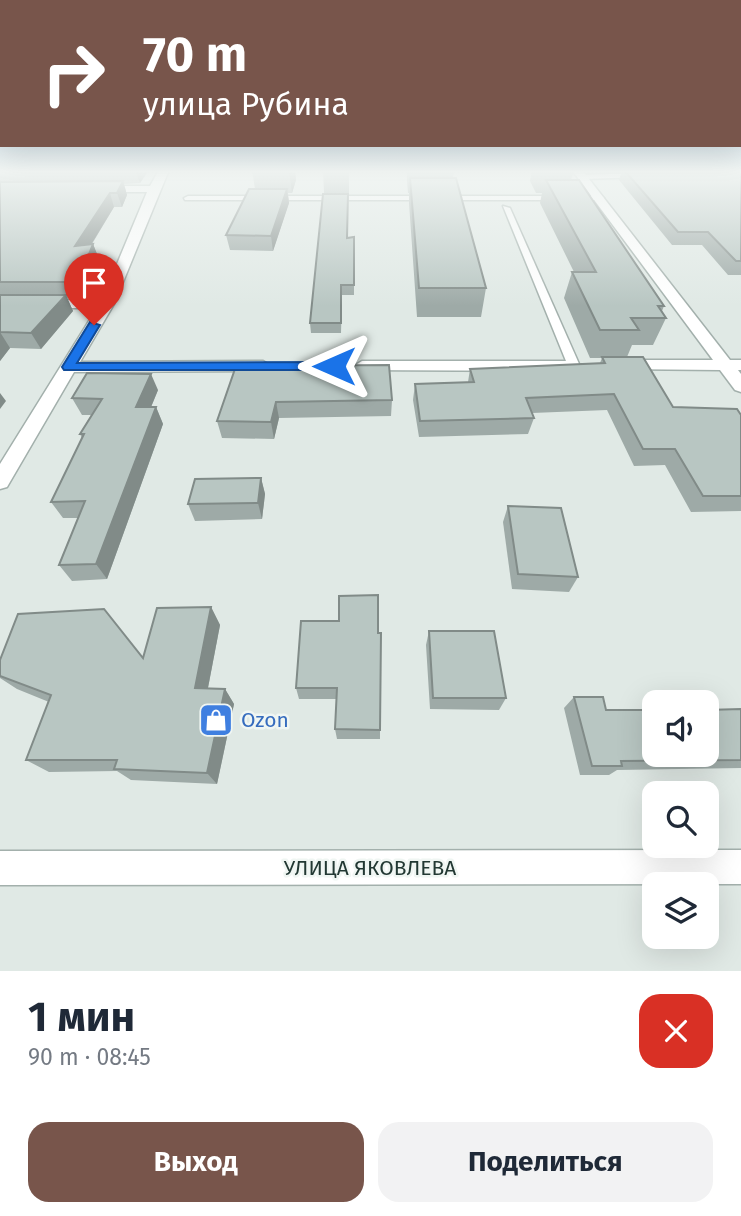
<!DOCTYPE html>
<html lang="ru">
<head>
<meta charset="utf-8">
<style>
	body { margin:0; font-family:"Fira Sans",sans-serif; background:#f2f2f3; color:#1f2937; height:100vh; display:flex; flex-direction:column; font-size:26px; white-space:nowrap }
	* { box-sizing:border-box; margin:0 }
	p { font-size:23px; color:#747a83 }
	.icon { flex:none; width:38px; height:38px; fill:none; stroke:currentColor; stroke-width:2; stroke-linecap:round; stroke-linejoin:round }
	.map { position:relative; height:971px; overflow:hidden }
	.details { display:flex; flex-direction:column; background:#fff; flex:1 }
	.details>* { flex:none }
	.top-card { position:absolute; left:0px; top:0px; width:742px; height:147px; box-shadow:0 7px 28px #0002; background:#78554b; color:#fff; overflow:hidden }
	.fabs { position:absolute; left:642px; top:690px; display:grid; gap:14px }
	.fabs a { display:grid; place-items:center; width:77px; height:77px; border-radius:14px; background:#fff; box-shadow:0 7px 28px #0002; font-size:35px }
	.pin { position:absolute; display:grid; place-items:center; width:60px; height:60px; color:#fff; margin:-72px -30px; border-radius:50% 50% 50% 0; rotate:-45deg; box-shadow:0 0 7px #0007 }
	.pin .icon { rotate:45deg }
	.me { position:absolute; width:77px; margin:-38px; rotate:270deg; stroke-linejoin:round; filter:drop-shadow(0 0 5px #0008) }
	.turn { display:flex; align-items:center; gap:24px; height:147px; padding:0 28px; font-size:32px }
	.turn .icon { width:91px; height:91px; stroke-width:2.5 }
	.turn b { display:block; font-size:49px; line-height:60px }
	.round { display:grid; place-items:center; flex:none; width:74px; height:74px; border-radius:21px; background:#f2f2f3 }
	.headline { display:flex; align-items:center; justify-content:space-between; height:119px; padding:0 28px }
	h1 { font-size:42px; font-weight:700; line-height:52px }
	.primary-button { display:flex; gap:14px; margin-top:auto; padding:14px 28px }
	.primary-button a { flex:1; height:80px; border-radius:21px; background:#78554b; color:#fff; font-size:28px; font-weight:700; line-height:80px; text-align:center }
	.primary-button a+a { background:#f2f2f3; color:#1f2937 }
	.map>svg:first-child { display:block }
</style>
</head>
<body>
<div class="map">
<svg width="741" height="971" viewBox="0 0 741 971">
	<rect width="100%" height="100%" fill="#e0e9e5"/>
	<g fill="none" stroke-linecap="round" stroke-linejoin="round">
		<g stroke="#a3b0ac" stroke-width="3">
			<g id="lane">
				<polygon points="641,173 644,177 582,179 578,177 582,175"/>
				<polygon points="188,196 600,196 604,198 600,200 185,200 184,198"/>
				<polygon points="503,206 510,208 580,366 578,369 570,369 568,366"/>
			</g>
		</g>
		<g stroke="#a3b0ac" stroke-width="3">
			<g id="street">
				<polygon points="159,170 169,170 114,304 80,362 263,361 271,366 263,371 74,372 7,487 0,489 0,464 97,308 0,308 0,300 102,300 147,192 96,192 91,189 96,186 150,186"/>
				<polygon points="572,170 582,170 730,360 741,360 741,370 738,370 741,374 741,392 735,390 720,370 615,369 613,365 615,361 621,360 713,360"/>
				<polygon points="362,361 574,361 582,366 574,371 356,370 354,366"/>
				<polygon points="741,850 741,884 0,885 0,851"/>
			</g>
		</g>
		<use href="#lane" fill="#fff" fill-rule="evenodd"/>
		<use href="#street" fill="#fff" fill-rule="evenodd"/>
	</g>
	<g fill="#9eaaa7">
		<polygon points="0,170 149,170 140,183 124,184 127,195 122,207 114,207 92,244 93,244 99,259 85,297 67,298 73,311 41,349 10,348 0,361"/>
		<polygon points="252,170 295,170 296,180 292,193 288,193 289,203 273,251 230,250 226,235 255,189"/>
		<polygon points="323,170 349,170 349,193 324,193"/>
		<polygon points="407,170 454,170 453,178 486,288 481,317 417,317 409,203 409,193 408,193 407,181"/>
		<polygon points="532,170 574,170 571,180 664,306 662,311 666,318 653,345 632,345 627,357 673,407 741,415 741,511 691,512 665,465 634,466 607,410 532,413 534,418 528,434 419,437 413,400 415,384 468,382 470,369 600,363 602,358 590,358 564,298 572,272 574,272 540,203 542,193 536,193 530,181"/>
		<polygon points="609,170 741,170 741,275 728,275 702,245 672,245 619,180 622,171 610,171"/>
		<polygon points="354,237 354,295 342,295 341,333 311,333 310,323 348,238"/>
		<polygon points="389,365 392,400 391,416 279,418 274,439 222,438 217,421"/>
		<polygon points="158,390 151,407 156,407 163,424 107,579 72,581 59,565 79,518 63,518 51,502 82,438 80,434 91,415 82,415 72,398"/>
		<polygon points="261,478 265,494 262,519 195,521 188,504"/>
		<polygon points="508,506 578,577 569,592 512,589 503,522"/>
		<polygon points="211,607 220,625 208,688 225,689 234,704 217,784 131,780 117,771 49,772 26,760 49,702 17,689 0,678 0,660 143,657"/>
		<polygon points="301,621 380,730 380,739 337,739 335,729 337,699 299,699 296,688"/>
		<polygon points="429,631 506,698 499,710 430,709 426,645"/>
		<polygon points="574,697 606,710 741,709 741,768 617,770 609,775 580,775 564,708"/>
	</g>
	<g fill="#818b88">
		<polygon points="135,170 149,170 140,183"/>
		<polygon points="289,170 295,170 296,180 292,193"/>
		<polygon points="123,181 127,195 122,207 117,193"/>
		<polygon points="287,189 289,203 273,251 271,236"/>
		<polygon points="110,193 114,207 81,261 75,246"/>
		<polygon points="93,244 99,259 85,297 78,282"/>
		<polygon points="66,295 73,311 41,349 31,333"/>
		<polygon points="0,332 10,348 0,361"/>
		<polygon points="151,374 158,390 144,424 136,407"/>
		<polygon points="0,393 6,401 0,409"/>
		<polygon points="276,402 279,418 274,439 271,422"/>
		<polygon points="156,407 163,424 107,579 96,564"/>
		<polygon points="261,478 265,494 262,519 258,503"/>
		<polygon points="211,607 220,625 205,703 195,688"/>
		<polygon points="225,689 234,704 217,784 207,773"/>
	</g>
	<g fill="#b8c6c2" stroke="#818b88" stroke-width="2">
		<polygon points="0,170 136,170 0,172"/>
		<polygon points="624,170 741,170 741,261 736,261 708,232 678,232"/>
		<polygon points="410,178 456,178 486,288 419,288"/>
		<polygon points="546,180 579,180 664,306 658,306 666,318 631,318 639,330 600,330 572,272 596,272"/>
		<polygon points="123,181 117,193 110,193 75,246 93,244 78,282 0,282 0,182"/>
		<polygon points="249,189 287,189 271,236 226,235"/>
		<polygon points="323,194 348,194 347,238 354,237 354,285 341,285 341,323 310,323"/>
		<polygon points="0,295 66,295 31,333 0,332"/>
		<polygon points="602,357 643,357 673,407 737,409 741,415 741,496 703,496 675,449 643,449 614,394 526,398 534,418 420,421 415,384 474,382 470,369 605,363"/>
		<polygon points="389,365 392,400 276,402 271,422 217,421 236,366"/>
		<polygon points="87,373 151,374 136,407 156,407 96,564 59,565 85,501 51,502 84,434 80,434 102,399 72,398"/>
		<polygon points="261,478 258,503 188,504 195,479"/>
		<polygon points="508,506 561,508 578,577 518,574"/>
		<polygon points="378,595 378,633 381,633 380,730 335,729 337,688 296,688 301,621 339,621 339,596"/>
		<polygon points="211,607 195,688 225,689 207,773 114,769 117,760 26,760 51,695 0,676 0,660 18,614 104,609 143,658 157,608"/>
		<polygon points="429,631 494,631 506,698 433,698"/>
		<polygon points="574,697 603,697 606,710 654,710 654,754 707,754 707,710 741,709 741,760 621,761 622,766 592,766"/>
	</g>
	<linearGradient id="sky" x2="0" y2="1"><stop stop-color="#83b8dc"/><stop offset="0.56" stop-color="#f1f5f3"/><stop offset="1" stop-color="#f1f5f3" stop-opacity="0"/></linearGradient>
	<rect width="741" height="306" fill="url(#sky)"/>
	<polygon fill="#1a73e8" stroke="#114b97" stroke-width="2" points="90,322 100,325 77,363 334,362 341,366 334,370 64,370 62,367"/>
	<defs>
		<g id="shop-square" transform="scale(1.75)"><rect x="-9" y="-9" width="18" height="18" rx="4" fill="#3f7fe0" stroke="#f0f6f3"/><path d="M-5-2.5h2.3a2.7 3.5 0 0 1 5.4 0H5L5.5 6h-11ZM-1.5-2.5h3a1.5 2.3 0 0 0-3 0Z" fill="#fff"/></g>
	</defs>
	<g fill-rule="evenodd">
		<use href="#shop-square" x="216" y="720"/>
	</g>
	<g text-anchor="middle" dominant-baseline="central" stroke-width="5" stroke-linejoin="round" paint-order="stroke">
		<g font-size="21" fill="#366cbe" stroke="#f0f6f3" text-anchor="start">
			<text x="241" y="720">Ozon</text>
		</g>
		<g font-size="21" fill="#223833" stroke="#f0f6f3">
			<text x="370" y="868">УЛИЦА ЯКОВЛЕВА</text>
		</g>
	</g>
</svg>
<div class="fabs">
<a><svg class="icon" aria-label="sound" viewBox="0 0 24 24"><path d="M4 9h4l5-4v14l-5-4H4zM17 9q2 3 0 6"/></svg></a>
<a><svg class="icon" aria-label="search" viewBox="0 0 24 24"><circle cx="10" cy="10" r="6"/><path d="M15 15l6 6"/></svg></a>
<a><svg class="icon" aria-label="layers" viewBox="0 0 24 24"><path d="M12 4l9 5-9 5-9-5zM3 14l9 5 9-5"/></svg></a>
</div>
<div class="pin" style="left:94px;top:325px;background:#d93025"><svg class="icon" aria-label="arrive" viewBox="0 0 24 24"><path d="M6 21V4h12l-3 4 3 4H6"/></svg></div>
<svg class="me" style="left:334px;top:366px" viewBox="-20 -20 40 40"><path d="M0-17L14 15 0 8-14 15z" fill="#1a73e8" stroke="#fff" stroke-width="4"/></svg>
<div class="top-card">
<div class="turn"><svg class="icon" aria-label="right" viewBox="0 0 24 24"><path d="M7 20v-9h11M14 6l5 5-5 5"/></svg><div><b>70 m</b>улица Рубина</div></div>
</div>
</div>
<section class="details">
<div class="headline"><div><h1>1 мин</h1><p>90 m · 08:45</p></div><a class="round" style="background:#d93025;color:#fff"><svg class="icon" aria-label="close" viewBox="0 0 24 24"><path d="M6 6l12 12M18 6L6 18"/></svg></a></div>
<div class="primary-button"><a>Выход</a><a>Поделиться</a></div>
</section>
</body>
</html>
